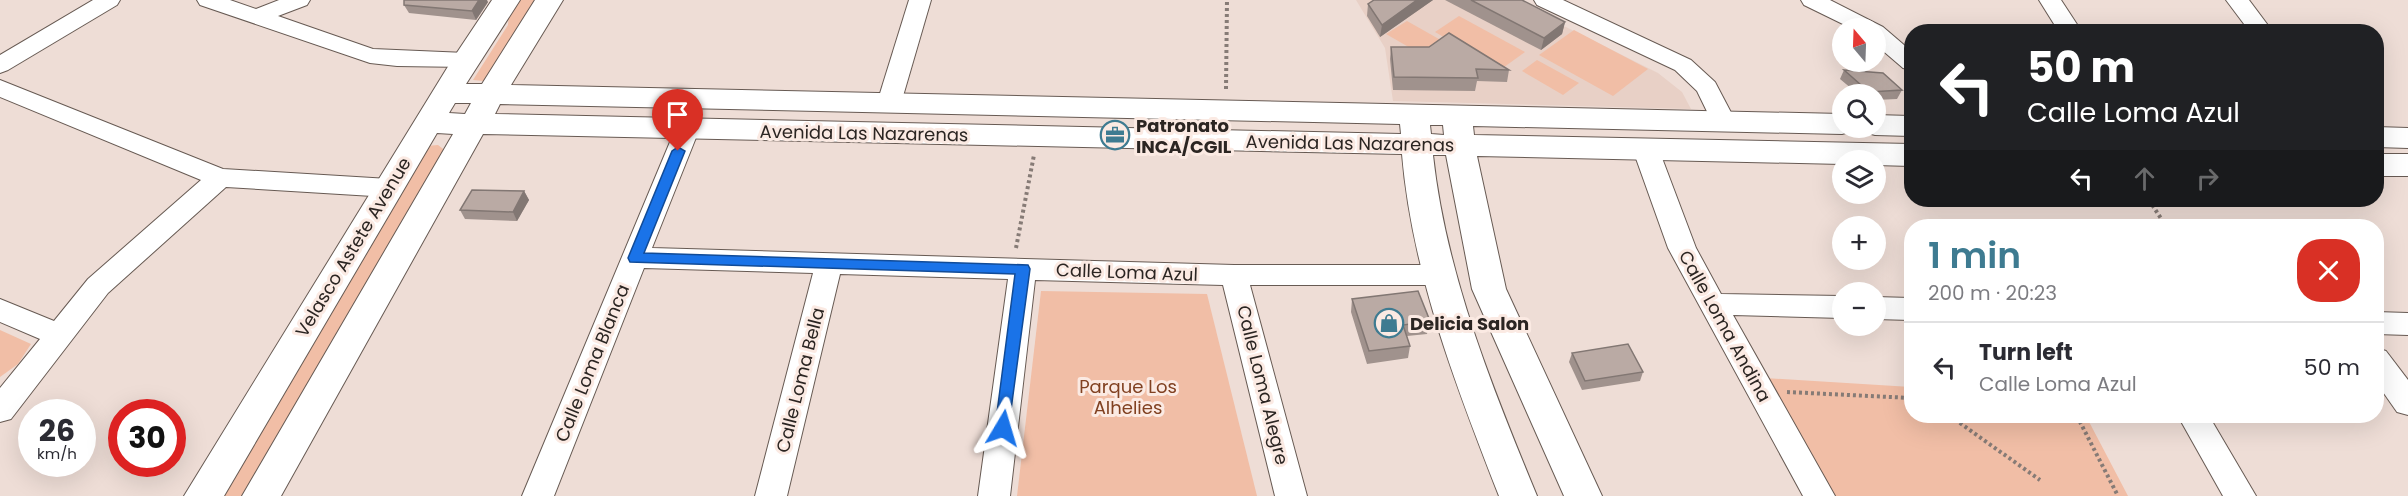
<!DOCTYPE html>
<html lang="en">
<head>
<meta charset="utf-8">
<style>
	body { margin:0; font-family:Poppins,sans-serif; background:#f7f7f7; color:#2b2b33; height:100vh; display:flex; flex-direction:column; font-size:22px; white-space:nowrap }
	* { box-sizing:border-box; margin:0 }
	p { font-size:20px; color:#7c7c81 }
	.icon { flex:none; width:33px; height:33px; fill:none; stroke:currentColor; stroke-width:2; stroke-linecap:round; stroke-linejoin:round }
	.map { position:relative; flex:1; overflow:hidden }
	.side { position:absolute; left:1904px; top:219px; width:480px; height:204px; display:flex; flex-direction:column; background:#fff; border-radius:24px; box-shadow:0 6px 24px #0002 }
	.side>* { flex:none }
	.hud { position:absolute; left:1904px; top:24px; width:480px; height:183px; border-radius:24px; box-shadow:0 6px 24px #0002; background:#202124; color:#fff; overflow:hidden }
	.needle { width:39px; rotate:341deg }
	.controls { position:absolute; left:1832px; top:18px; display:grid; gap:12px }
	.controls a { display:grid; place-items:center; width:54px; height:54px; border-radius:50%; background:#fff; box-shadow:0 6px 24px #0002; font-size:30px }
	.speed { position:absolute; left:18px; top:399px; display:flex; gap:12px; font-size:30px; font-weight:700; text-align:center }
	.speed>* { display:grid; place-content:center; width:78px; height:78px; border-radius:50%; background:#fff; box-shadow:0 6px 24px #0002; line-height:1 }
	.speed small { font-size:15px; font-weight:400 }
	.speed .limit { border:9px solid #d22; background:#fff; color:#111 }
	.pin { position:absolute; display:grid; place-items:center; width:51px; height:51px; color:#fff; margin:-62px -26px; border-radius:50% 50% 50% 0; rotate:-45deg; box-shadow:0 0 6px #0007 }
	.pin .icon { rotate:45deg }
	.me { position:absolute; width:66px; margin:-33px; rotate:7deg; stroke-linejoin:round; filter:drop-shadow(0 0 4px #0008) }
	.turn { display:flex; align-items:center; gap:21px; height:126px; padding:0 24px; font-size:27px }
	.turn .icon { width:78px; height:78px; stroke-width:2.5 }
	.turn b { display:block; font-size:42px; line-height:51px }
	.lanes { display:flex; align-items:center; height:57px; padding:0 24px; background:#0003; justify-content:center; gap:30px; direction:ltr }
	.lanes .off { opacity:.35 }
	.round { display:grid; place-items:center; flex:none; width:63px; height:63px; border-radius:24px; background:#f7f7f7 }
	.head { display:flex; align-items:center; justify-content:space-between; height:102px; padding:0 24px }
	h1 { font-size:36px; font-weight:600; line-height:45px; color:#3e7b91 }
	ul { padding:0; list-style:none }
	li { display:flex; align-items:center; gap:18px; height:90px; padding:0 24px; border-top:2px solid #e1e1e2 }
	li div { flex:1 }
	li b { display:block; font-size:22px }
	li em { font-style:normal }
	.map>svg:first-child { display:block }
</style>
</head>
<body>
<div class="map">
<svg width="2408" height="496" viewBox="0 0 2408 496">
	<rect width="100%" height="100%" fill="#eeddd6"/>
	<polygon fill="#e8d0c6" points="1356,0 1512,0 1658,73 1682,92 1691,109 1393,101 1385,48"/>
	<g fill="#f1bea6">
		<polygon points="517,0 539,0 484,81 473,80 508,25 509,12"/>
		<polygon points="1459,16 1525,52 1500,70 1435,32"/>
		<polygon points="1407,21 1446,43 1426,57 1386,34"/>
		<polygon points="1574,30 1648,69 1613,96 1539,55"/>
		<polygon points="1537,60 1579,83 1563,95 1522,71"/>
		<polygon points="438,145 447,152 245,496 219,496 426,146"/>
		<polygon points="1041,291 1207,294 1257,496 1017,496"/>
		<polygon points="0,330 31,344 18,364 0,377"/>
		<polygon points="1765,378 1911,387 1911,416 2086,416 2128,496 1830,496"/>
	</g>
	<g fill="none" stroke-linecap="round" stroke-linejoin="round">
		<g stroke="#675a53" stroke-width="2">
			<g id="street">
				<polygon points="93,0 120,0 117,5 8,70 0,73 0,55"/>
				<polygon points="197,0 230,0 256,9 279,0 310,0 307,5 278,16 373,49 466,53 474,55 478,60 474,65 466,67 397,66 370,63 200,5"/>
				<polygon points="909,0 931,0 901,103 898,109 889,111 880,109 877,103"/>
				<polygon points="1534,0 1563,0 1691,60 1715,82 1736,122 1733,128 1724,130 1715,128 1697,91 1675,70 1537,5"/>
				<polygon points="1801,0 1830,0 1883,27 1911,51 1911,70 1903,68 1875,44 1875,28 1851,28 1804,5"/>
				<polygon points="2039,0 2061,0 2082,32 2059,32"/>
				<polygon points="2226,0 2249,0 2273,32 2250,32"/>
				<polygon points="0,80 223,169 389,179 398,182 402,188 398,194 389,197 226,187 108,293 11,419 0,422 0,388 40,339 0,322 0,299 54,321 88,279 201,180 0,97"/>
				<polygon points="687,122 696,124 699,130 652,248 1234,265 1440,265 1450,268 1454,275 1450,282 1440,285 1250,285 1307,496 1275,496 1223,285 1035,280 1010,496 978,496 1008,279 840,274 787,496 755,496 813,273 644,268 554,496 522,496 675,130 678,124"/>
				<polygon points="1646,141 1655,144 1659,150 1696,248 1721,294 1842,296 1842,318 1733,315 1835,496 1803,496 1668,248 1633,150 1637,144"/>
				<polygon points="1875,297 1911,298 1911,320 1875,319"/>
				<polygon points="2376,312 2408,313 2408,335 2376,334"/>
				<polygon points="2376,348 2386,351 2408,380 2408,415 2397,412 2376,382"/>
				<polygon points="2178,416 2209,416 2256,496 2223,496"/>
			</g>
		</g>
		<g stroke="#675a53" stroke-width="2">
			<g id="secondary">
				<path d="M 492,0 L 520,0 L 466,84 L 482,84 L 535,0 L 563,0 L 511,85 L 1842,114 L 1842,128 L 1855,128 L 1853,131 L 1842,134 L 1473,126 L 1474,135 L 1911,144 L 1911,166 L 1875,165 L 1875,160 L 1842,160 L 1842,164 L 1477,156 L 1506,289 L 1602,496 L 1564,496 L 1472,289 L 1446,155 L 1433,155 C 1446,274 1492,387 1537,496 L 1499,496 C 1456,386 1412,273 1402,154 L 483,134 L 281,496 L 242,496 L 453,134 L 437,133 L 224,496 L 184,496 L 452,60 ZM 455,103 L 471,103 L 465,114 L 449,113 ZM 500,104 L 1400,124 L 1401,134 L 495,114 ZM 1430,125 L 1443,125 L 1444,135 L 1431,134 Z"/>
				<polygon points="1875,115 1911,116 1911,136 1875,135 1864,132 1861,128 1875,128"/>
				<polygon points="2376,127 2408,128 2408,148 2376,147"/>
				<rect x="2376" y="154" width="32" height="22"/>
			</g>
		</g>
		<g stroke="#867b76" stroke-width="4" stroke-dasharray="3 3" stroke-linecap="butt">
			<polyline points="1226,89 1227,0"/>
			<polyline points="2149,200 2166,226"/>
			<polyline points="1016,248 1034,155"/>
			<polyline points="1787,392 1911,398"/>
			<polyline points="1950,416 2040,480"/>
			<polyline points="2077,416 2118,496"/>
		</g>
		<use href="#street" fill="#fff" fill-rule="evenodd"/>
		<use href="#secondary" fill="#fff" fill-rule="evenodd"/>
	</g>
	<g fill="#a0928d">
		<polygon points="1433,0 1380,37 1367,16 1368,4"/>
		<polygon points="1445,0 1522,0 1565,22 1562,34 1541,50"/>
		<polygon points="488,2 476,20 409,13 404,5"/>
		<polygon points="1391,47 1509,70 1507,82 1477,81 1475,91 1393,90 1390,59"/>
		<polygon points="1844,70 1902,90 1897,99 1875,100 1875,94 1858,94 1840,79"/>
		<polygon points="524,191 529,200 517,221 465,219 460,210"/>
		<polygon points="1352,299 1430,321 1427,334 1407,336 1410,346 1408,358 1367,364 1351,312"/>
		<polygon points="1572,353 1643,372 1640,381 1582,390 1569,362"/>
	</g>
	<g fill="#827773">
		<polygon points="479,0 487,0 488,2 476,20 472,11"/>
		<polygon points="1417,0 1433,0 1380,37 1382,25"/>
		<polygon points="1565,22 1562,34 1541,50 1544,38"/>
		<polygon points="524,191 529,200 517,221 513,212"/>
	</g>
	<g fill="#baaaa4" stroke="#827773" stroke-width="1.5">
		<polygon points="404,0 479,0 472,11 404,5"/>
		<polygon points="1374,0 1417,0 1382,25 1368,4"/>
		<polygon points="1471,0 1522,0 1565,22 1544,38"/>
		<polygon points="1449,33 1509,70 1476,69 1478,78 1394,77 1391,47 1429,47"/>
		<polygon points="1844,70 1883,73 1902,90 1869,92"/>
		<polygon points="472,190 524,191 513,212 460,210"/>
		<polygon points="1418,291 1430,321 1403,325 1410,346 1369,351 1352,299"/>
		<polygon points="1628,344 1643,372 1585,381 1572,353"/>
	</g>
	<polygon fill="#1a73e8" stroke="#114b97" stroke-width="1.5" points="678,147 685,151 644,253 1028,265 1030,269 1008,432 1003,434 997,432 995,428 1015,274 630,262 628,258 672,151"/>
	<defs>
		<g id="office-ring" transform="scale(1.5)"><circle r="9.5" fill="#fbeae3" stroke="#3e7b91" stroke-width="1.5"/><path d="M-6-3h4V-5.5h4V-3h4V5H-6ZM-1-4.5V-3h2v-1.5ZM-6 0V1H6V0Z" fill="#3e7b91"/></g>
		<g id="shop-ring" transform="scale(1.5)"><circle r="9.5" fill="#fbeae3" stroke="#3e7b91" stroke-width="1.5"/><path d="M-5-2.5h2.3a2.7 3.5 0 0 1 5.4 0H5L5.5 6h-11ZM-1.5-2.5h3a1.5 2.3 0 0 0-3 0Z" fill="#3e7b91"/></g>
	</defs>
	<g fill-rule="evenodd">
		<use href="#office-ring" x="1115" y="135"/>
		<use href="#shop-ring" x="1389" y="323"/>
	</g>
	<g text-anchor="middle" dominant-baseline="central" stroke-width="6" stroke-linejoin="round" paint-order="stroke">
		<g font-size="18" font-weight="bold" fill="#2b2522" stroke="#fbeae3" text-anchor="start">
			<text x="1136" y="125">Patronato<tspan x="1136" dy="21">INCA/CGIL</tspan></text>
			<text x="1410" y="323">Delicia Salon</text>
		</g>
		<g font-size="18" fill="#2b2522" stroke="#fbeae3">
			<text transform="translate(864 133) rotate(1)">Avenida Las Nazarenas</text>
			<text transform="translate(1350 143) rotate(1)">Avenida Las Nazarenas</text>
			<text transform="translate(353 247) rotate(-59)">Velasco Astete Avenue</text>
			<text transform="translate(1127 272) rotate(2)">Calle Loma Azul</text>
			<text transform="translate(1725 326) rotate(61)">Calle Loma Andina</text>
			<text transform="translate(592 363) rotate(-68)">Calle Loma Blanca</text>
			<text transform="translate(800 380) rotate(-76)">Calle Loma Bella</text>
			<text transform="translate(1263 385) rotate(76)">Calle Loma Alegre</text>
		</g>
		<g font-size="18" fill="#814121" stroke="#fbeae3">
			<text x="1128" y="386">Parque Los<tspan x="1128" dy="21">Alhelies</tspan></text>
		</g>
	</g>
</svg>
<div class="controls">
<a><svg class="needle" viewBox="-14 -14 28 28"><path d="M0-13l5 13h-10z" fill="#e53935"/><path d="M0 13l5-13h-10z" fill="#7c7c81"/></svg></a>
<a><svg class="icon" aria-label="search" viewBox="0 0 24 24"><circle cx="10" cy="10" r="6"/><path d="M15 15l6 6"/></svg></a>
<a><svg class="icon" aria-label="layers" viewBox="0 0 24 24"><path d="M12 4l9 5-9 5-9-5zM3 14l9 5 9-5"/></svg></a>
<a>+</a>
<a>−</a>
</div>
<div class="speed"><div>26<small>km/h</small></div><div class="limit">30</div></div>
<div class="pin" style="left:678px;top:151px;background:#d93025"><svg class="icon" aria-label="arrive" viewBox="0 0 24 24"><path d="M6 21V4h12l-3 4 3 4H6"/></svg></div>
<svg class="me" style="left:1003px;top:428px" viewBox="-20 -20 40 40"><path d="M0-17L14 15 0 8-14 15z" fill="#1a73e8" stroke="#fff" stroke-width="4"/></svg>
<div class="hud">
<div class="turn"><svg class="icon" aria-label="left" viewBox="0 0 24 24"><path d="M17 20v-9H6M10 6l-5 5 5 5"/></svg><div><b>50 m</b>Calle Loma Azul</div></div>
<div class="lanes"><svg class="icon" aria-label="left" viewBox="0 0 24 24"><path d="M17 20v-9H6M10 6l-5 5 5 5"/></svg><svg class="icon off" aria-label="ahead" viewBox="0 0 24 24"><path d="M12 20V5M6 11l6-6 6 6"/></svg><svg class="icon off" aria-label="right" viewBox="0 0 24 24"><path d="M7 20v-9h11M14 6l5 5-5 5"/></svg></div>
</div>
<section class="side">
<div class="head"><div><h1>1 min</h1><p>200 m · 20:23</p></div><a class="round" style="background:#d93025;color:#fff"><svg class="icon" aria-label="close" viewBox="0 0 24 24"><path d="M6 6l12 12M18 6L6 18"/></svg></a></div>
<ul>
<li><svg class="icon" aria-label="left" viewBox="0 0 24 24"><path d="M17 20v-9H6M10 6l-5 5 5 5"/></svg><div><b>Turn left</b><p>Calle Loma Azul</p></div><em>50 m</em></li>
</ul>
</section>
</div>
</body>
</html>
